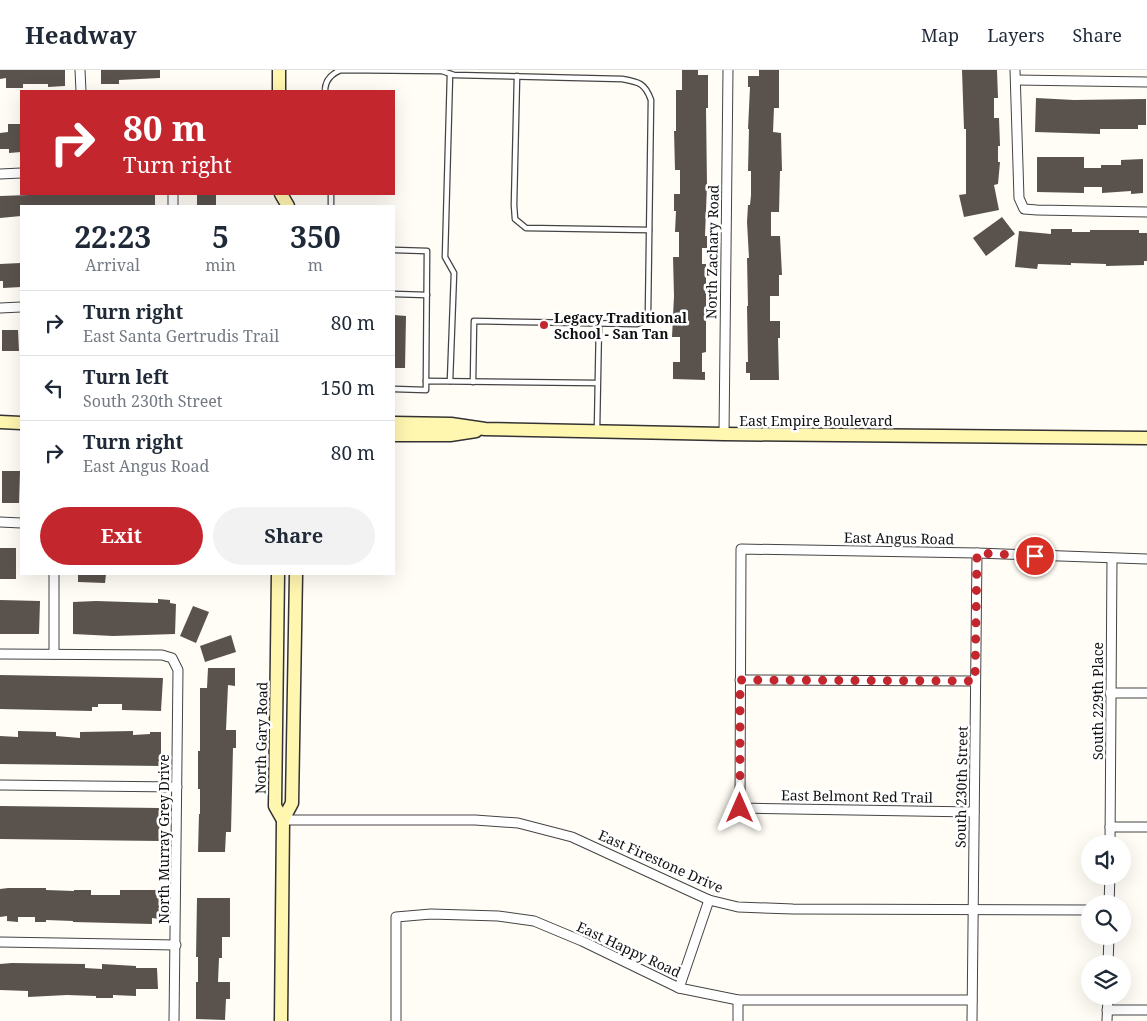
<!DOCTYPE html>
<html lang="en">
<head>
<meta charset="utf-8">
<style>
	body { margin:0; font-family:"Noto Serif",serif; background:#f2f2f3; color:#1f2937; height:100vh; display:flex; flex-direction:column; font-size:19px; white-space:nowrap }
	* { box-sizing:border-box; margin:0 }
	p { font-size:16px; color:#747a83 }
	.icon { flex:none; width:28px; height:28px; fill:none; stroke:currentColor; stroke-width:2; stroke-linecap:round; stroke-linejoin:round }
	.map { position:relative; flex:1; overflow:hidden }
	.panel { position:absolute; left:20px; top:135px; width:375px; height:370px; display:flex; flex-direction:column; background:#fff; border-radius:0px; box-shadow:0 5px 20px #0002 }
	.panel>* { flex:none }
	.banner { position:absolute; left:20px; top:20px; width:375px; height:105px; border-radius:0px; box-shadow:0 5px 20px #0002; background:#c4262e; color:#fff; overflow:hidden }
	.fabs { position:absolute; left:1081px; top:765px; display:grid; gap:10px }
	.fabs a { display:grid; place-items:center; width:50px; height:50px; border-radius:50%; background:#fff; box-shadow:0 5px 20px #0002; font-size:25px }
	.pin { position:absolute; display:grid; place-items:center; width:42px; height:42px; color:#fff; margin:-21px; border:2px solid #fff; border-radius:50%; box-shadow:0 1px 5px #0007 }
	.me { position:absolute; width:55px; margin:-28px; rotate:0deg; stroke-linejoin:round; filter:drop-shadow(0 0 4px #0008) }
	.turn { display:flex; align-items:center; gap:18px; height:105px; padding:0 20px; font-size:22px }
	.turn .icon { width:65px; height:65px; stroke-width:2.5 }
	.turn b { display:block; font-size:35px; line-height:42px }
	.eta { display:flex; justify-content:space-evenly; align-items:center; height:85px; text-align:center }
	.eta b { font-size:30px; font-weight:700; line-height:35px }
	.action { display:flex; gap:10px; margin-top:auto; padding:10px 20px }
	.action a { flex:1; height:58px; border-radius:30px; background:#c4262e; color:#fff; font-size:20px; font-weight:700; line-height:58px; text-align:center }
	.action a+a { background:#f2f2f3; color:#1f2937 }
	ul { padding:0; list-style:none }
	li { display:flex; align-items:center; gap:15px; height:65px; padding:0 20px; border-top:1px solid #e0e1e3 }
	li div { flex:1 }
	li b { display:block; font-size:19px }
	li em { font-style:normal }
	header { display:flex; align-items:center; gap:30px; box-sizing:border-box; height:70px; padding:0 25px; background:#fff; border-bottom:1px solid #e0e1e3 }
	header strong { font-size:24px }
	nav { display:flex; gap:28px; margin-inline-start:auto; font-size:18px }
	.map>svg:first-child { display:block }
</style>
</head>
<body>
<header>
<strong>Headway</strong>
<nav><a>Map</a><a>Layers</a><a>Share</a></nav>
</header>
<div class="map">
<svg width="1147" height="951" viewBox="0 0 1147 951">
	<rect width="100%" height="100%" fill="#fffdf5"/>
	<g fill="#5a524d">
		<polygon points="0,0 65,0 65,16 48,17 48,14 23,14 23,18 6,18 6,8 0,9"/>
		<polygon points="101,0 160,0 160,8 119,10 119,14 101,14"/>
		<polygon points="682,0 698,0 698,5 708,5 708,38 706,38 707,115 705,166 707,166 707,178 702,178 702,194 706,194 706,282 702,283 702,302 705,302 705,310 673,309 673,292 680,292 680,267 672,267 674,226 673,187 679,187 679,162 675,162 676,141 674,141 674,124 680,124 680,100 675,100 674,61 676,61 676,20 682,20"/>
		<polygon points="759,0 779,0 779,38 774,38 773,62 781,63 782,101 780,101 779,142 771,142 771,166 780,166 782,205 779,205 779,226 770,226 770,251 780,251 780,268 778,268 779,310 750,310 750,303 746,303 746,292 748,292 747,236 748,236 747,188 749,188 747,152 748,135 750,135 751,125 751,101 748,101 749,59 748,59 750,17 748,17 748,6 759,6"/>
		<polygon points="962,0 997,0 998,28 994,28 994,48 999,48 1000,76 998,76 998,92 1000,92 998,114 994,115 999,140 964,147 959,125 966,124 966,59 964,59"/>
		<polygon points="1036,28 1074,30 1146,29 1146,55 1138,55 1138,59 1100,59 1100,64 1035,62"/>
		<polygon points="8,54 21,54 21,82 9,83 9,79 0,79 0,63 8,62"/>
		<polygon points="1037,87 1084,87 1084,98 1101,98 1101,95 1121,95 1121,90 1143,89 1143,123 1131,124 1131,121 1102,123 1102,117 1084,117 1084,123 1037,122"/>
		<polygon points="57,124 155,124 155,136 21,136 21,146 0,148 0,126"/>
		<rect x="197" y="124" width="19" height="12"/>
		<polygon points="1002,147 1015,164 986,186 973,168"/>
		<polygon points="1051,159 1072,159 1072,162 1090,162 1090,160 1139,160 1139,163 1147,163 1147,191 1144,191 1144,195 1106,196 1106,194 1071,193 1071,195 1038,194 1037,199 1015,197 1019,161 1051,164"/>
		<polygon points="21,193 21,217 3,218 3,211 0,211 0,194"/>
		<polygon points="394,245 406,246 405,298 394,298"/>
		<polygon points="2,260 18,260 19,281 2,281"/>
		<polygon points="2,401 20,401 19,433 2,433"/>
		<rect x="0" y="478" width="16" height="31"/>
		<polygon points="78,504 106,504 105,513 78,512"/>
		<polygon points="158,529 170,530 170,533 176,534 175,564 113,566 73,564 73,532 96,531 158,533"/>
		<polygon points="0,530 40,531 39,564 0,564"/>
		<polygon points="193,536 209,542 196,573 180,566"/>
		<polygon points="231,565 236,582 205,592 200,576"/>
		<polygon points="208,598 235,598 235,616 228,615 226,660 236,660 236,678 233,678 231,762 226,762 225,782 198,782 199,744 200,744 200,719 198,719 198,681 200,681 200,618 207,618"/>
		<polygon points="0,605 163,608 161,641 122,640 122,634 98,634 98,637 92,637 92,641 0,639"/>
		<polygon points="18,661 56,662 56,666 80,668 80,662 133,661 133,665 150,664 150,662 161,662 161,696 0,694 0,666 18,667"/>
		<polygon points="0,736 159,738 160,771 0,769"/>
		<polygon points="8,818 46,818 46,820 74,821 74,820 91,820 91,825 120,825 120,820 159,820 159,849 152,848 152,854 73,852 73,851 46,850 46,852 35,852 35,847 18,847 18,852 7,851 7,846 0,847 0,819"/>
		<polygon points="197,828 230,828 230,867 222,867 222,888 219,888 218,912 230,912 230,929 226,929 225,950 196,949 196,912 198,912 198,887 196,887"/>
		<polygon points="12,893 85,894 85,898 102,899 102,894 136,896 136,898 157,898 158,919 136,919 136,926 113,925 113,928 96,928 96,926 67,925 28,927 28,921 0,920 0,894"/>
	</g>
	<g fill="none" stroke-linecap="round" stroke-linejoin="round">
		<g stroke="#444" stroke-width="7">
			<g id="lane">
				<polyline points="450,4 445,187 454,203 450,311"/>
				<polyline points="517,6 514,135 515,149 526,158 649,160"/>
				<path d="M 325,21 C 325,10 331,4 341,0 L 442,1 L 454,5 L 622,9 C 639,12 645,13 651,30 L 648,245 L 645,251 L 637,254 L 474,251 L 473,312"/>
				<polyline points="331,124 331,136"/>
				<polyline points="394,180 427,181 426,311"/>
				<polyline points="394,224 427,225"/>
				<polyline points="394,319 426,320 426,311 597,313"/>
				<polyline points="597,359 599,253"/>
			</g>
		</g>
		<g stroke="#444" stroke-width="11">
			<g id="street">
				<polyline points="80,0 81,21"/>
				<polyline points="1015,0 1019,128 1024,139 1037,140 1147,142"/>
				<polyline points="1016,10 1147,12"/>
				<polyline points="0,104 21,103"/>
				<polyline points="173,124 173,136"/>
				<polyline points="0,238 21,237"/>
				<polyline points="724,364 728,0"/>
				<polyline points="0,452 21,453"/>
				<polyline points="0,584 162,585 172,588 178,600 174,951"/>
				<polyline points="54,584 54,504"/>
				<polyline points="740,610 975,611"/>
				<polyline points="1110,623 1147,623"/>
				<polyline points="0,715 177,717"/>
				<polyline points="974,742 740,738 741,479 977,483 1147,489"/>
				<polyline points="283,750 475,750 518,753 572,767 709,830 738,837 793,839 1090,840"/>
				<polyline points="1110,757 1147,757"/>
				<polyline points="1110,774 1112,489"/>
				<polyline points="1109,834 1110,806"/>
				<polyline points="0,872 176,875"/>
				<polyline points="1108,894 1109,866"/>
				<polyline points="679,918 709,830"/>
				<polyline points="1107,940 1147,940"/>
				<polyline points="396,951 396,847 431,844 498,846 534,851 582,871 679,918 738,930 972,930"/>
				<polyline points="738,951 738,930"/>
				<polyline points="972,951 977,483"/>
				<polyline points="1107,951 1108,926"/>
			</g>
		</g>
		<g stroke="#333" stroke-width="15">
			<g id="secondary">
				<polyline points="279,0 279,21"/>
				<polyline points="281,124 288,136"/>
				<polyline points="0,352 21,353"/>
				<polyline points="394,353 451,354 485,359 724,364 1147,368"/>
				<polyline points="394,365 450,365 476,361"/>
				<polyline points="278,504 275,736 283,750 281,951"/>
				<polyline points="283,750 292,733 296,504"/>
			</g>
		</g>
		<use href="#lane" stroke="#fff" stroke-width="4.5"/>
		<use href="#street" stroke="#fff" stroke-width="9"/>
		<use href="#secondary" stroke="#fff6b0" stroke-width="12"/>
	</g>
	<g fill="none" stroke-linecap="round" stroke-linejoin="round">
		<polyline stroke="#c4262e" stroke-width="9" stroke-dasharray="0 16.2" points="740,738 740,610 975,611 977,483 1035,486"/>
	</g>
	<circle fill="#c4262e" stroke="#fff" stroke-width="2" cx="544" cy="255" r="5"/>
	<g text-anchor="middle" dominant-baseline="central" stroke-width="5" stroke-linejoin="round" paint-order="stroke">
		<g font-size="14" fill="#111" stroke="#fff">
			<text transform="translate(712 182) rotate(-89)">North Zachary Road</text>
			<text x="816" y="350">East Empire Boulevard</text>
			<text transform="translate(899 468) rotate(1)">East Angus Road</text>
			<text transform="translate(1097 631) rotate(-90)">South 229th Place</text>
			<text transform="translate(261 668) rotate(-89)">North Gary Road</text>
			<text transform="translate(961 717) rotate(-89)">South 230th Street</text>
			<text transform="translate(857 726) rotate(1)">East Belmont Red Trail</text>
			<text transform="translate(163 769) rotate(-90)">North Murray Grey Drive</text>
			<text transform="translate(661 791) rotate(24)">East Firestone Drive</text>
			<text transform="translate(629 879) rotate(25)">East Happy Road</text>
		</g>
		<g font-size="14" font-weight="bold" fill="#111" stroke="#fff" text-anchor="start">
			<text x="554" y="247">Legacy Traditional<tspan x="554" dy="16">School - San Tan</tspan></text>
		</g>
	</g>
</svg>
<div class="fabs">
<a><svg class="icon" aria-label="sound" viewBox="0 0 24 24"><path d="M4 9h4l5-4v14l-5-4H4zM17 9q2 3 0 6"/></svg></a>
<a><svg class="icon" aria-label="search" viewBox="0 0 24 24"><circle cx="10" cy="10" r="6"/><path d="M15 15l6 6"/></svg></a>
<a><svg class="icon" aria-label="layers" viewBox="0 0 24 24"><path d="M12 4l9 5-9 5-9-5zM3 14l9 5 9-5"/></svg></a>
</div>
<div class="pin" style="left:1035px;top:486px;background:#d93025"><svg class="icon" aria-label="arrive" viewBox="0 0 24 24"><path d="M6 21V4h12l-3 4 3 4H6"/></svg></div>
<svg class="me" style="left:740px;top:738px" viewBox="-20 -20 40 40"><path d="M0-17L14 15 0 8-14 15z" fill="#c4262e" stroke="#fff" stroke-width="4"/></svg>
<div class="banner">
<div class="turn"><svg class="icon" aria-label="right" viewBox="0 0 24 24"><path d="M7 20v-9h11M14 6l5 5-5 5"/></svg><div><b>80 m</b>Turn right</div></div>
</div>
<section class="panel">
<div class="eta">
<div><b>22:23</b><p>Arrival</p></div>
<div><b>5</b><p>min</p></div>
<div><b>350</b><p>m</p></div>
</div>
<ul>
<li><svg class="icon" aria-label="right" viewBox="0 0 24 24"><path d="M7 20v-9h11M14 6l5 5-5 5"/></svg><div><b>Turn right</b><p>East Santa Gertrudis Trail</p></div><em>80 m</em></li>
<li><svg class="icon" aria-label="left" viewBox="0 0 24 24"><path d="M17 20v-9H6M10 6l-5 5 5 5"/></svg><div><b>Turn left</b><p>South 230th Street</p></div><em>150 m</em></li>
<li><svg class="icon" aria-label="right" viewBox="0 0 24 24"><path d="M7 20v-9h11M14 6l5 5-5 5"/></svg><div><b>Turn right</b><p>East Angus Road</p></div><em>80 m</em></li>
</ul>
<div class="action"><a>Exit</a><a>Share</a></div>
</section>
</div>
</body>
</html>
